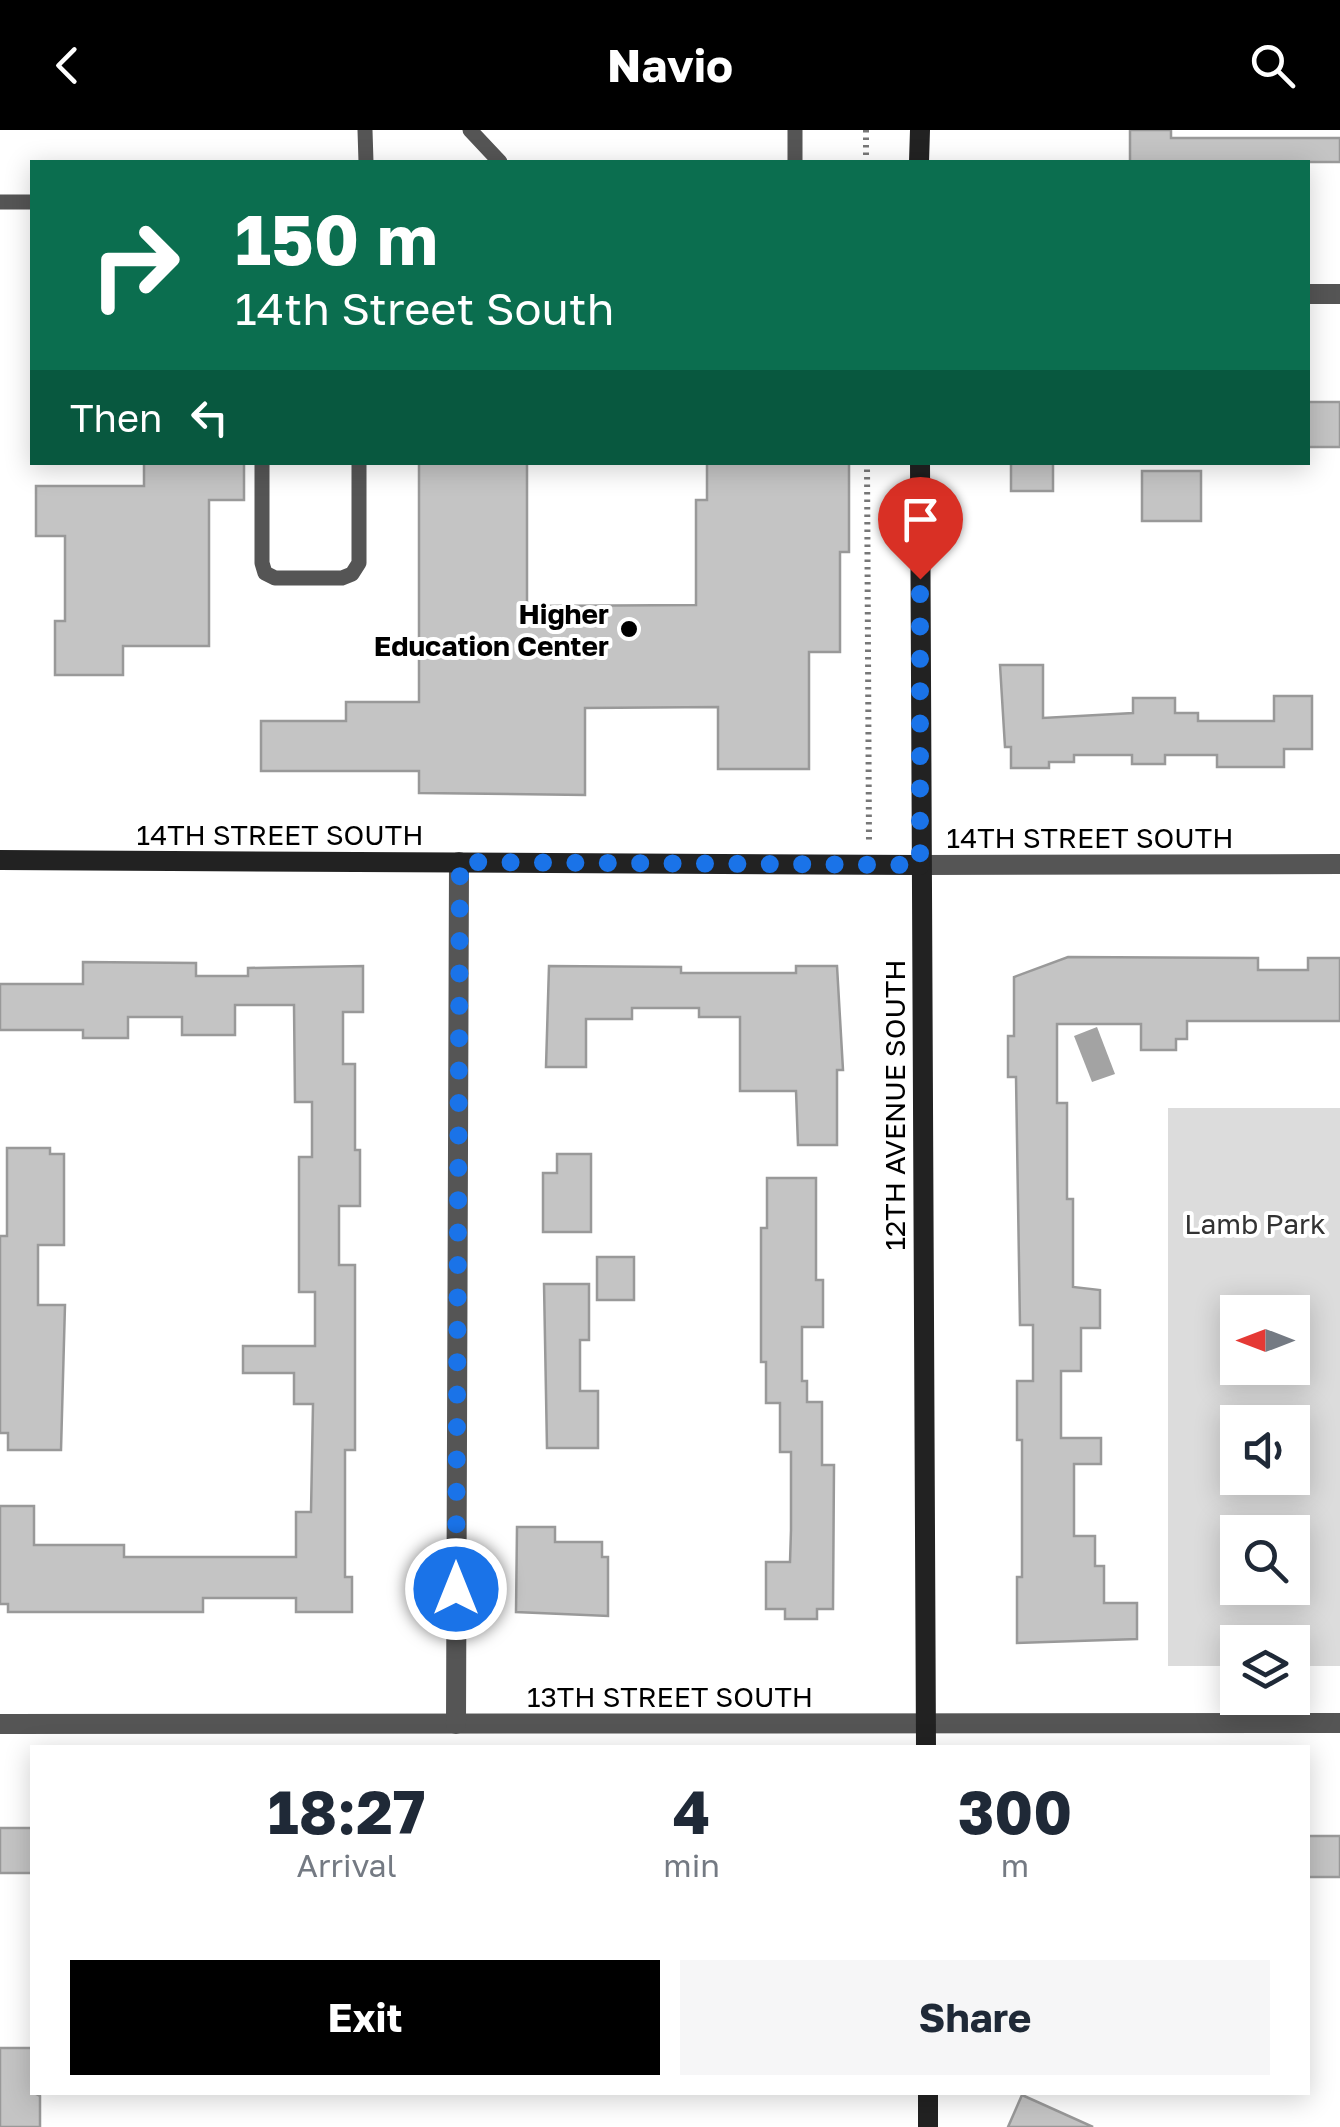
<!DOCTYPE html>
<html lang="en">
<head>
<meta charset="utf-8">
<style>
	body { margin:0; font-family:"Golos Text",sans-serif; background:#f6f6f7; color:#1f2937; height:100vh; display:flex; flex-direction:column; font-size:38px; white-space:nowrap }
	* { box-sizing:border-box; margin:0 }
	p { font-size:32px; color:#747a83 }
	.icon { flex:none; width:55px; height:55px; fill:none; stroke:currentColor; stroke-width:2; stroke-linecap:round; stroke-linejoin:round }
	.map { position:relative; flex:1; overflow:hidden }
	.sheet { position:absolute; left:30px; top:1615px; width:1280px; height:350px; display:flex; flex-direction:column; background:#fff; border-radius:0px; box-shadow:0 5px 25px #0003 }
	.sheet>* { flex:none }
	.hud { position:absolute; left:30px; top:30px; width:1280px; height:305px; border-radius:0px; box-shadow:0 5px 25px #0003; background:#0b6e4f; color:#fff; overflow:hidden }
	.needle { width:65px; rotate:270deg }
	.tools { position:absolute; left:1220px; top:1165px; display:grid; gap:20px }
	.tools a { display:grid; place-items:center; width:90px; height:90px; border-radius:0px; background:#fff; box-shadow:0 5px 25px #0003; font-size:50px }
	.pin { position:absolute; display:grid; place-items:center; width:85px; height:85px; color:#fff; margin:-102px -42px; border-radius:50% 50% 50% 0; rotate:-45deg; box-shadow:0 0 10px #0007 }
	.pin .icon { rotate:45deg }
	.me { position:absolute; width:110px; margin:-55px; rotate:0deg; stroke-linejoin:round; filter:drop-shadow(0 0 8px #0008) }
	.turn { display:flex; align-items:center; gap:35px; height:210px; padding:0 40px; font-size:45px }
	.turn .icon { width:130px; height:130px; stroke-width:2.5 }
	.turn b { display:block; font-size:70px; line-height:85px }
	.then { display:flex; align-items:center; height:95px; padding:0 40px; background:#0003; gap:20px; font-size:38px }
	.eta { display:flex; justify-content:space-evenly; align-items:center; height:170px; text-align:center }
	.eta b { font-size:60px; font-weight:700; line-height:70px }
	.primary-button { display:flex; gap:20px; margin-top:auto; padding:20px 40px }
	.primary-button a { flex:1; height:115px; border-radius:0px; background:#000; color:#fff; font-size:40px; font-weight:700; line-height:115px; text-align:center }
	.primary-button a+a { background:#f6f6f7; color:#1f2937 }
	header { display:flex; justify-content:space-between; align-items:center; height:130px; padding:0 40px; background:#000; color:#fff; font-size:45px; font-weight:700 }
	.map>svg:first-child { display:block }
</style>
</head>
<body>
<header><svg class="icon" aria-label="back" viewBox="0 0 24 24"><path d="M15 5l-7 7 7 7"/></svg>Navio<svg class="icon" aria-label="search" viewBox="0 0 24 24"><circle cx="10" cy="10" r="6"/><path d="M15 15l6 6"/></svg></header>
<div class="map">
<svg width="1340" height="1997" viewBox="0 0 1340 1997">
	<rect width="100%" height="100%" fill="#fff"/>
	<path fill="#dcdcdc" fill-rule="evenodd" d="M 1168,978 L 1340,978 L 1340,1536 L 1293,1536 L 1292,1512 L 1238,1512 L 1237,1536 L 1168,1536 ZM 1238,1182 L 1292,1182 L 1292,1238 L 1238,1238 ZM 1238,1292 L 1292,1292 L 1292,1348 L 1238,1348 ZM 1238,1402 L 1292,1402 L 1292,1458 L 1238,1458 Z"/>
	<polygon fill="#a3a3a3" points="1097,897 1115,944 1092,952 1074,906"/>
	<g fill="#c4c4c4" stroke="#999" stroke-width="2.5">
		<polygon points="1130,0 1171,0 1171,8 1340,8 1340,32 1130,32"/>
		<rect x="1308" y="272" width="32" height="45"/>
		<polygon points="144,332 244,332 244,370 209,370 209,516 123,516 123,545 55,545 55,491 65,491 65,406 36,406 36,356 144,356"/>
		<polygon points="419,332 527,332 527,476 696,475 696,370 707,370 707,332 849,332 849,422 840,422 840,522 809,522 809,639 718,639 718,577 585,578 585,665 419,663 419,641 261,641 261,591 346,591 346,572 419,572"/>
		<rect x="1011" y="332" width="42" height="29"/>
		<rect x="1142" y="341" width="59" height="50"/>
		<polygon points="1000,535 1043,535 1043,588 1133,583 1133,568 1175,568 1175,583 1198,583 1198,591 1274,591 1274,566 1312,566 1312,619 1284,619 1284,637 1217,637 1217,625 1165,625 1165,634 1132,634 1132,625 1074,625 1074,632 1049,632 1049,638 1011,638 1011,617 1005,617"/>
		<polygon points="1068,827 1258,828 1258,840 1308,840 1308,828 1340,828 1340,891 1187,891 1187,909 1176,909 1176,920 1141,920 1141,894 1057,894 1057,973 1067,973 1067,1069 1073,1069 1073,1157 1100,1160 1100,1198 1081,1198 1081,1241 1061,1241 1061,1308 1101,1308 1101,1334 1074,1334 1074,1406 1095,1406 1095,1436 1104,1436 1104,1473 1137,1473 1137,1509 1017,1513 1017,1447 1022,1447 1022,1310 1017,1310 1017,1251 1033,1251 1033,1195 1020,1195 1016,947 1008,947 1008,906 1014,906 1014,847"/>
		<polygon points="83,832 196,833 196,846 248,846 248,838 363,836 363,882 343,882 343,934 355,934 355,1020 360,1020 360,1076 339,1076 339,1135 355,1135 355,1320 345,1320 345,1447 352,1447 352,1482 296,1482 296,1468 203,1468 203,1482 8,1482 8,1474 0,1474 0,1376 34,1376 34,1415 124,1415 124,1427 296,1427 296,1382 311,1382 313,1274 294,1274 294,1243 243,1243 243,1216 315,1216 315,1162 299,1162 299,1027 312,1027 312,972 295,972 294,875 235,875 235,905 182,905 182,887 128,887 128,908 83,908 83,900 0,900 0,854 83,854"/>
		<polygon points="549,836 681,837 681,843 796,843 796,836 837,836 843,940 837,940 837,1015 798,1015 796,961 740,961 740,887 699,887 699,878 632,878 632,889 586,889 586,937 546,937"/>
		<polygon points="7,1018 50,1018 50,1024 64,1024 64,1115 38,1115 38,1175 65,1175 61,1320 8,1320 8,1303 0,1303 0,1106 7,1106"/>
		<polygon points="557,1024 591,1024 591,1102 543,1102 543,1043 557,1043"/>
		<polygon points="767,1048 816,1048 816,1150 823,1150 823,1197 802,1197 802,1251 807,1251 807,1272 822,1272 822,1335 834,1335 833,1479 817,1479 817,1489 785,1489 785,1479 766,1479 766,1432 790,1432 791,1400 791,1322 780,1322 780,1273 766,1273 766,1232 761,1232 761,1098 767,1098"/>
		<rect x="597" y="1127" width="37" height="43"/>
		<polygon points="544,1154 589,1154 589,1210 580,1210 580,1261 598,1261 598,1318 547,1318"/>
		<polygon points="517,1397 555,1397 555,1412 602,1412 602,1427 608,1427 608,1486 516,1482"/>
		<rect x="0" y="1698" width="32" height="45"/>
		<rect x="1308" y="1706" width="32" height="41"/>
		<polygon points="0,1918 32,1918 32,1962 40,1966 40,1997 0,1997"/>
		<polygon points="1022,1965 1093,1997 1008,1997"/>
	</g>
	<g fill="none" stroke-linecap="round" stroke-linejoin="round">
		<g stroke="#777" stroke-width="6" stroke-dasharray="2.5 5" stroke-linecap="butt">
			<polyline points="866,0 866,32"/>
			<polyline points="867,332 869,713"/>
		</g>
		<g stroke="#555" stroke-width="15">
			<polyline points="365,0 366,32"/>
			<polyline points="470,0 500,32"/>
			<polyline points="795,0 795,32"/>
			<polyline points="0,72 32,72"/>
			<polyline points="262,332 262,433 265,443 275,448 342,448 352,444 359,433 359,332"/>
		</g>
		<g stroke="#555" stroke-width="20">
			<polyline points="1308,164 1340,164"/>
			<polyline points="920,735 1340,734"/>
			<polyline points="0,1594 1340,1593"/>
			<polyline points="456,1594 459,732"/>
		</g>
		<g stroke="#222" stroke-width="20">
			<polyline points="919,32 920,0"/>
			<polyline points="920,332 926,1618"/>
			<polyline points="0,730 920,735"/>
			<polyline points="928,1962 928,1997"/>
		</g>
	</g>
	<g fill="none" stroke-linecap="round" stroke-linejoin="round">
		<polyline stroke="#1a73e8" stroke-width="18" stroke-dasharray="0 32.4" points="456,1459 460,732 920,735 920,449"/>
	</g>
	<circle fill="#000" stroke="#fff" stroke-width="4" cx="629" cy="499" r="10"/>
	<g text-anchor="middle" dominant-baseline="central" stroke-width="8" stroke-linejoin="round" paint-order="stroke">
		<g font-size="28" font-weight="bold" fill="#000" stroke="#fff" text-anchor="end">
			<text x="609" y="483">Higher<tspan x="609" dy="32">Education Center</tspan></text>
		</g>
		<g font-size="28" fill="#000" stroke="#fff">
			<text x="280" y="704">14TH STREET SOUTH</text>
			<text x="1090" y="707">14TH STREET SOUTH</text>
			<text transform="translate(894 975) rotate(-90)">12TH AVENUE SOUTH</text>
			<text x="670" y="1566">13TH STREET SOUTH</text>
		</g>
		<g font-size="28" fill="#333" stroke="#fff">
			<text x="1255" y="1093">Lamb Park</text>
		</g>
	</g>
</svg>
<div class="tools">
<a><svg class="needle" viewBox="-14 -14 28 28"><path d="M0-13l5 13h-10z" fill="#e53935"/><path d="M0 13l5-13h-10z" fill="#747a83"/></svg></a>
<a><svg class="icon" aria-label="sound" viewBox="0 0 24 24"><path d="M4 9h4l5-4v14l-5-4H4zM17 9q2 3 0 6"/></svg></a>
<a><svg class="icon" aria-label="search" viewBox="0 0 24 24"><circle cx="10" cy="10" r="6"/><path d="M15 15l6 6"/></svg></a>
<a><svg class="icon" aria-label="layers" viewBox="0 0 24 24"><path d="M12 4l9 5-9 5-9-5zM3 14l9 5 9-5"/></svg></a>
</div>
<div class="pin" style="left:920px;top:449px;background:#d93025"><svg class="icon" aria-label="arrive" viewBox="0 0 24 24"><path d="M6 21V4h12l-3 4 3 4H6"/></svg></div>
<svg class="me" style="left:456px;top:1459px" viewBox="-20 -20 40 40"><circle r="17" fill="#1a73e8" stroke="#fff" stroke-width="3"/><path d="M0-11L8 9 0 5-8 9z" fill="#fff"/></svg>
<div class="hud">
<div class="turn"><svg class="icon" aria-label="right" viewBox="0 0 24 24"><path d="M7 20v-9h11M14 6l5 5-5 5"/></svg><div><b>150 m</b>14th Street South</div></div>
<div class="then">Then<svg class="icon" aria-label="left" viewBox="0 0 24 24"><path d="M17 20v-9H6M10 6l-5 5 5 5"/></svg></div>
</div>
<section class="sheet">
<div class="eta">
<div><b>18:27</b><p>Arrival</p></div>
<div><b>4</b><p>min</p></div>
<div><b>300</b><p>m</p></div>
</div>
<div class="primary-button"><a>Exit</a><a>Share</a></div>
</section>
</div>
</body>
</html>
